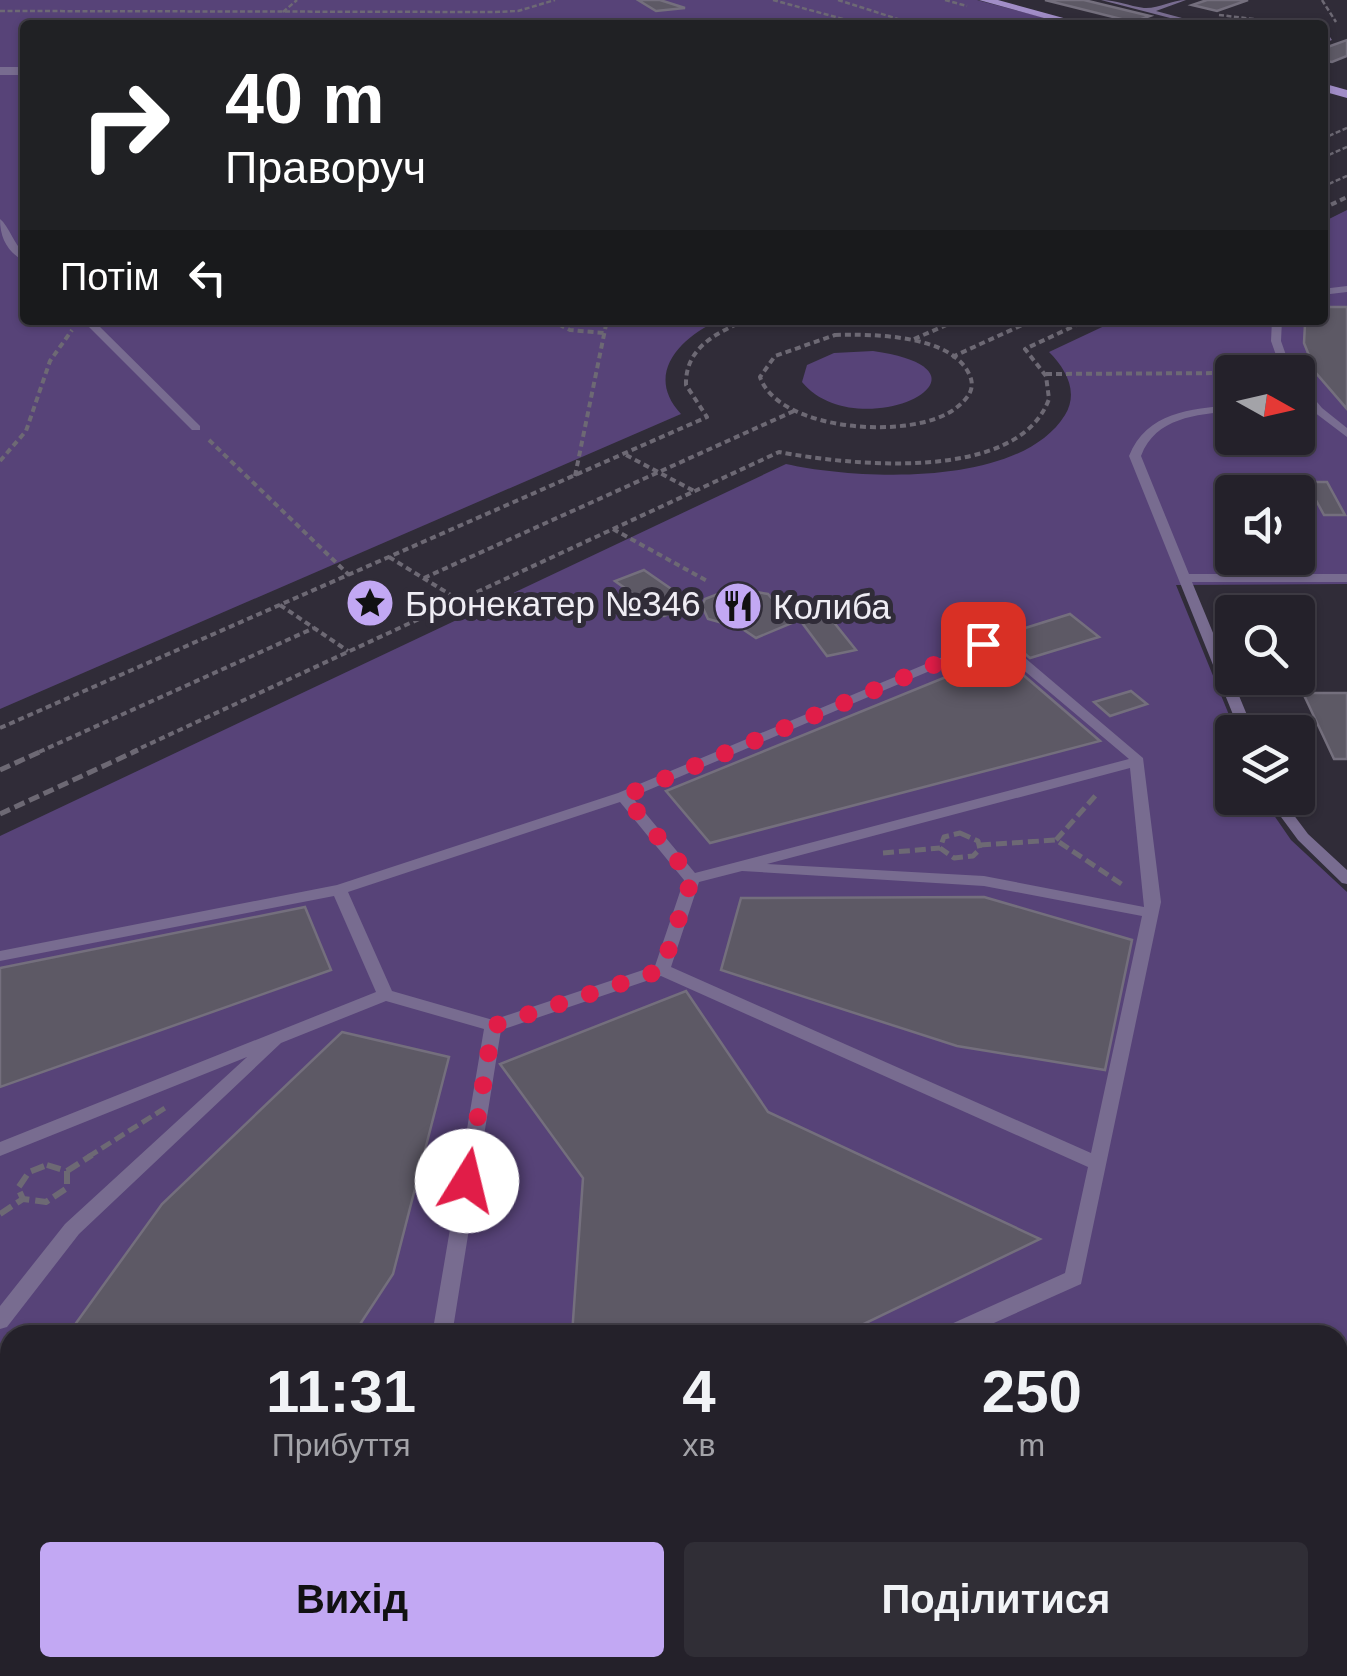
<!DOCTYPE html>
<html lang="uk">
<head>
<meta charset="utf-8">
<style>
	body { margin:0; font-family:Arial,sans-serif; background:#302e36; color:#f1f3f6; height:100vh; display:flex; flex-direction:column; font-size:38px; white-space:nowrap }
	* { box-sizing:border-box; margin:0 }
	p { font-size:32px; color:#a3a3a8 }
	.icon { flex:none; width:55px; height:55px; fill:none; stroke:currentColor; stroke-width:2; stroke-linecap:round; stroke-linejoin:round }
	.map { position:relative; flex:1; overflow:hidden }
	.side { position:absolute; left:0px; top:1325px; width:1348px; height:352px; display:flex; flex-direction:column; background:#24212a; border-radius:30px 30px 0 0; box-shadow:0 2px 8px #0004,0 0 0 2px #413e47 }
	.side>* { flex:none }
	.guide { position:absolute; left:20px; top:20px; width:1308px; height:305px; border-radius:10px; box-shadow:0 2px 8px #0004,0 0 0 2px #413e47; background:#202124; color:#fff; overflow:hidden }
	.needle { width:65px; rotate:98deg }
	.fabs { position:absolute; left:1215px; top:355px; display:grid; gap:20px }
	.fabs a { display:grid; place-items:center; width:100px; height:100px; border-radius:10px; background:#24212a; box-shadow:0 2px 8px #0004,0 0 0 2px #413e47; font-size:50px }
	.pin { position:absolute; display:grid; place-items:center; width:85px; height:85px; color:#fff; margin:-42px; border-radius:20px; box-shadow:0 5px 15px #0006 }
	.me { position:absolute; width:110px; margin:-55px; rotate:9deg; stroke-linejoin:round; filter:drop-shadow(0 0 8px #0008) }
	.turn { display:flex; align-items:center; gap:35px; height:210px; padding:0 40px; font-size:45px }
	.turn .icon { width:130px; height:130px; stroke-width:2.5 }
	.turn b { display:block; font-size:70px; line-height:85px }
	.then { display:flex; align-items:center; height:95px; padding:0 40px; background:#0003; gap:20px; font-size:38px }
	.eta { display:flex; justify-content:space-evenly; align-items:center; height:170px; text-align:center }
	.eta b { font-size:60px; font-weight:700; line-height:70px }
	.primary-button { display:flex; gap:20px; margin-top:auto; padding:20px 40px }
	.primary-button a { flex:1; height:115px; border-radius:10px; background:#c2a8f3; color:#111; font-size:40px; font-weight:700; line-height:115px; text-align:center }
	.primary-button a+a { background:#302e36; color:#f1f3f6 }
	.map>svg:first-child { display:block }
</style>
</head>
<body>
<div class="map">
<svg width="1347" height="1676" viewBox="0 0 1347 1676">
	<rect width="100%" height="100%" fill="#302c38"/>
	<g fill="#574378" fill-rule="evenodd">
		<polygon points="0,0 977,0 1073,25 25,25 25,71 0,71"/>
		<path d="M 0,75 L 25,75 L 25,320 L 719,320 C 680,338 644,374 681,414 L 0,709 Z"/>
		<path d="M 1347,210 L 1347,584 L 1176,585 L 1236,732 L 1232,732 L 1232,798 L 1262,798 L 1291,840 L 1347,892 L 1347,1676 L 0,1676 L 0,836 L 786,464 C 858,480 1020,488 1065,415 C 1079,392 1066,369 1049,352 L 1117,320 L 1322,320 L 1323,222 ZM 1232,372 L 1298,372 L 1298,438 L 1232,438 ZM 1232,492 L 1298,492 L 1298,558 L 1232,558 ZM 10,1335 L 1338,1335 L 1338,1668 L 10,1668 Z"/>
		<path d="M 873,351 C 1017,372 857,449 802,382 L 807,365 L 834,353 Z"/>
	</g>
	<g fill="#5d5965" stroke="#746f7d" stroke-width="2.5">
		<polygon points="638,0 660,0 685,8 656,11"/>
		<polygon points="1045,0 1084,0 1150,16 1133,22"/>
		<polygon points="1248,0 1217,11 1192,5 1207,0"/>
		<polygon points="1347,40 1347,56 1332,62 1322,60 1322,49"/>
		<polygon points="1322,307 1347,307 1347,409 1316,373 1304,343 1305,324 1323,324"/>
		<polygon points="1306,482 1327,482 1345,515 1324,515"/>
		<polygon points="644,570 693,604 664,616 615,581"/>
		<polygon points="733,588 768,594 778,606 778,613 792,623 756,638 741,628 708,619 702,606 705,599"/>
		<polygon points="1070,614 1099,637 1030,658 1003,635"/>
		<polygon points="828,615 856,650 827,656 800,620"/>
		<polygon points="1000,655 1100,741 710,843 666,791"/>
		<polygon points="1131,691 1147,704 1110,716 1094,702"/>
		<polygon points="1303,693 1347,693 1347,759 1334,759"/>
		<polygon points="984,897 1132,940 1105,1070 957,1046 721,970 741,898"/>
		<polygon points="305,907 331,970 0,1087 0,968"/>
		<polygon points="686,991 768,1112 1040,1239 841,1335 572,1335 583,1178 500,1064"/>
		<polygon points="342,1032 449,1057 393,1274 353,1335 86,1335 71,1330 162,1204"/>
		<polygon points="0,1562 10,1562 10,1668 154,1668 153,1676 0,1676"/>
		<rect x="649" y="1668" width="51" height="8"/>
	</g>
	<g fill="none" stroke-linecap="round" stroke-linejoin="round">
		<g stroke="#6d6974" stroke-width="2.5" stroke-dasharray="5 2.5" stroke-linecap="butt">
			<polyline points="773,0 865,25"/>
			<polyline points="838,0 917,25"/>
			<polyline points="945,0 967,6"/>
			<polyline points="1322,0 1336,22"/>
			<polyline points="0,11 494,12 518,11 555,0"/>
			<polyline points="283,12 297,0"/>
			<polyline points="1219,15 1306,25"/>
			<polyline points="1101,22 1115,25"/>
			<polyline points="1322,139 1347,128"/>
			<polyline points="1322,158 1347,147"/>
			<polyline points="1322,187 1347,176"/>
		</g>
		<g stroke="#6d6974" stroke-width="4" stroke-dasharray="6 4" stroke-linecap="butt">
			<polyline points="1322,209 1347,197"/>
			<polyline points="550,320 570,330 604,333"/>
			<path d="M 835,335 C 871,334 953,334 970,376 C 976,390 966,400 956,408 C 914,441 779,432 760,377 L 775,356 Z"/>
			<polyline points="914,339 958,320"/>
			<polyline points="952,357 1033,320"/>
			<polyline points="1046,374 1232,373"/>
			<polyline points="209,440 349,575"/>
			<polyline points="626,455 694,491"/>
			<polyline points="0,461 26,431 50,361 72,330"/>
			<polyline points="575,476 607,320"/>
			<polyline points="613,529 709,582"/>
			<polyline points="389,557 459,600"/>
			<polyline points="424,578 794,411"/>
			<polyline points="280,605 348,651"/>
			<path d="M 0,728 L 707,417 L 686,385 C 685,348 716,333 746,320"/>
			<polyline points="39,752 314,628"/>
			<path d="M 132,752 L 779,452 C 848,465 1018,484 1049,399 L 1046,376 L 1025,349 L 1087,320"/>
		</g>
		<g stroke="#6d6974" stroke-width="5" stroke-dasharray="11 5" stroke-linecap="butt">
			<polyline points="0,770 44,750"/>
			<polyline points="0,814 138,750"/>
			<polygon points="960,833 978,841 980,849 973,856 954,858 940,848 944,837"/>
			<polyline points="1056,840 1097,794"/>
			<polyline points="980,845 1056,840 1123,885"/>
			<polyline points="883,853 940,848"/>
			<polyline points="88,1157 165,1108"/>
		</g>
		<g stroke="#6d6974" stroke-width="6" stroke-dasharray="14 6" stroke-linecap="butt">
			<polygon points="47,1165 67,1171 67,1188 46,1202 23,1199 18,1188 29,1172"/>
			<polyline points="67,1171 92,1155"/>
			<polyline points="0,1214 23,1199"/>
		</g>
		<g fill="#786c90" fill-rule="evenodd">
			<path d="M 1101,0 C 1116,0 1129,6 1144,8 C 1158,9 1172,0 1186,0 L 1156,11 L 1208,25 L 1197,25 Z"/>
			<polygon points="1330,37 1332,40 1322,44 1322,39"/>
			<path d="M 0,219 C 9,226 13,243 25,254 L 25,262 C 8,252 0,239 0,219 Z"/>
			<polygon points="1347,286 1347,292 1322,295 1322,289"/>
			<polygon points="82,320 93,320 200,426 200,430 192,430"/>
			<polygon points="1272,320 1282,320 1281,341 1292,372 1282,372 1271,341"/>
			<polygon points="1298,383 1302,384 1322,408 1347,428 1347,437 1314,412 1298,392"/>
			<path d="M 1232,405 L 1232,411 C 1196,415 1156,417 1141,456 L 1189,574 L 1347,574 L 1347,582 L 1192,582 L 1254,732 L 1240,732 L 1129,456 C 1147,412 1190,409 1232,405 Z"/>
			<path d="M 983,640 L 1011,646 L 1143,758 L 1161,902 L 1081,1284 L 967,1335 L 937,1335 L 940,1329 L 1065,1273 L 1088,1167 L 661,976 L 501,1030 L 452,1335 L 432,1335 L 484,1029 L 386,1001 L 281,1043 L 79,1234 L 7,1327 L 0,1329 L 0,1306 L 65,1224 L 247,1057 L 0,1156 L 0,1142 L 376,992 L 334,896 L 0,961 L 0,951 L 337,885 L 618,793 ZM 984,648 L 1002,652 L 1129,759 L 695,873 L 632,797 ZM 1130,768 L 1144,907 L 984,876 L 767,864 ZM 620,802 L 684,880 L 655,966 L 493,1020 L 392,991 L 348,892 ZM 742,871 L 984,886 L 1142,916 L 1091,1153 L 671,967 L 699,882 Z"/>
			<polygon points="1267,798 1281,798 1308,834 1347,870 1347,884 1342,883 1298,840"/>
			<polygon points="0,1405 10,1408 10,1426 0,1423"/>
			<rect x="0" y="1518" width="10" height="20"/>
			<polygon points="179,1668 202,1668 202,1676 178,1676"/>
			<polygon points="487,1668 510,1668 510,1676 486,1676"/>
			<polygon points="1006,1668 1029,1668 1032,1676 1008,1676"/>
		</g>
		<rect fill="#786c90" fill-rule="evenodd" x="0" y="67" width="25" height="8"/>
		<g fill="#a18dc7" fill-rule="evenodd">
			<polygon points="979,0 998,0 1089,25 1069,25"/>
			<polygon points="1322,83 1347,90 1347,98 1322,91"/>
		</g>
	</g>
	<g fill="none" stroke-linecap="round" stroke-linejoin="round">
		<polyline stroke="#e11d48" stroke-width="18" stroke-dasharray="0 32.4" points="467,1181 493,1026 662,970 692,878 624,796 983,644"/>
	</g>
	<defs>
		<g id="sight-disc" transform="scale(2.5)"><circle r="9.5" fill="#c2a8f3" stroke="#302c38"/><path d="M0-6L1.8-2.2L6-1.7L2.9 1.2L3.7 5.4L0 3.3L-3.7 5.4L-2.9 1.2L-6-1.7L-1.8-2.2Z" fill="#111"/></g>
		<g id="restaurant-disc" transform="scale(2.5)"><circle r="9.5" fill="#c2a8f3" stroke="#302c38"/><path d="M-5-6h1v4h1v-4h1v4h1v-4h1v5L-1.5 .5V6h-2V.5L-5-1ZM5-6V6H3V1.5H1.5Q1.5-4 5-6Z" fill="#111"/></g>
	</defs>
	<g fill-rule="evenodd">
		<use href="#sight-disc" x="370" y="603"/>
		<use href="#restaurant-disc" x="738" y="606"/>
	</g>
	<g text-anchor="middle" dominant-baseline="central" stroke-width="10" stroke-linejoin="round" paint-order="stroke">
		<g font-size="35" fill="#efedf4" stroke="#302c38" text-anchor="start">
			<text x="405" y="603">Бронекатер №346</text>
			<text x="773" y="606">Колиба</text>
		</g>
	</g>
</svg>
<div class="fabs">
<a><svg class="needle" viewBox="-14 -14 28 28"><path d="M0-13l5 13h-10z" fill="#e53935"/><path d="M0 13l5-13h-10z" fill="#a3a3a8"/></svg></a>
<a><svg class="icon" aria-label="sound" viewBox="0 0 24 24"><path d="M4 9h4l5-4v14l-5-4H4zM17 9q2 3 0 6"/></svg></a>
<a><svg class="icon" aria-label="search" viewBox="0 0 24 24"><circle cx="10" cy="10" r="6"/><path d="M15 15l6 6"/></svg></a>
<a><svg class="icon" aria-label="layers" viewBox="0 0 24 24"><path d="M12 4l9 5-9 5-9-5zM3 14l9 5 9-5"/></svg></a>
</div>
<div class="pin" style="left:983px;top:644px;background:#d93025"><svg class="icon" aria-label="arrive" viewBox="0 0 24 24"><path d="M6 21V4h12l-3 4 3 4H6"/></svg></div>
<svg class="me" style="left:467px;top:1181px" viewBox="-20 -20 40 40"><circle r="19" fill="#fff"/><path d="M0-13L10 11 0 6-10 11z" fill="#e11d48"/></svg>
<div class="guide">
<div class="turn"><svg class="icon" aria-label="right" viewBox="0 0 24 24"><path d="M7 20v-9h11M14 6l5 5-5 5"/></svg><div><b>40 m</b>Праворуч</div></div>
<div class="then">Потім<svg class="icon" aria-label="left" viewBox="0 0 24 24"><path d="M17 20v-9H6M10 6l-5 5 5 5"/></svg></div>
</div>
<section class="side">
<div class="eta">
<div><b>11:31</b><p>Прибуття</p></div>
<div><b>4</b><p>хв</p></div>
<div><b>250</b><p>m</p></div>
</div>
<div class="primary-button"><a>Вихід</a><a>Поділитися</a></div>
</section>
</div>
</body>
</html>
